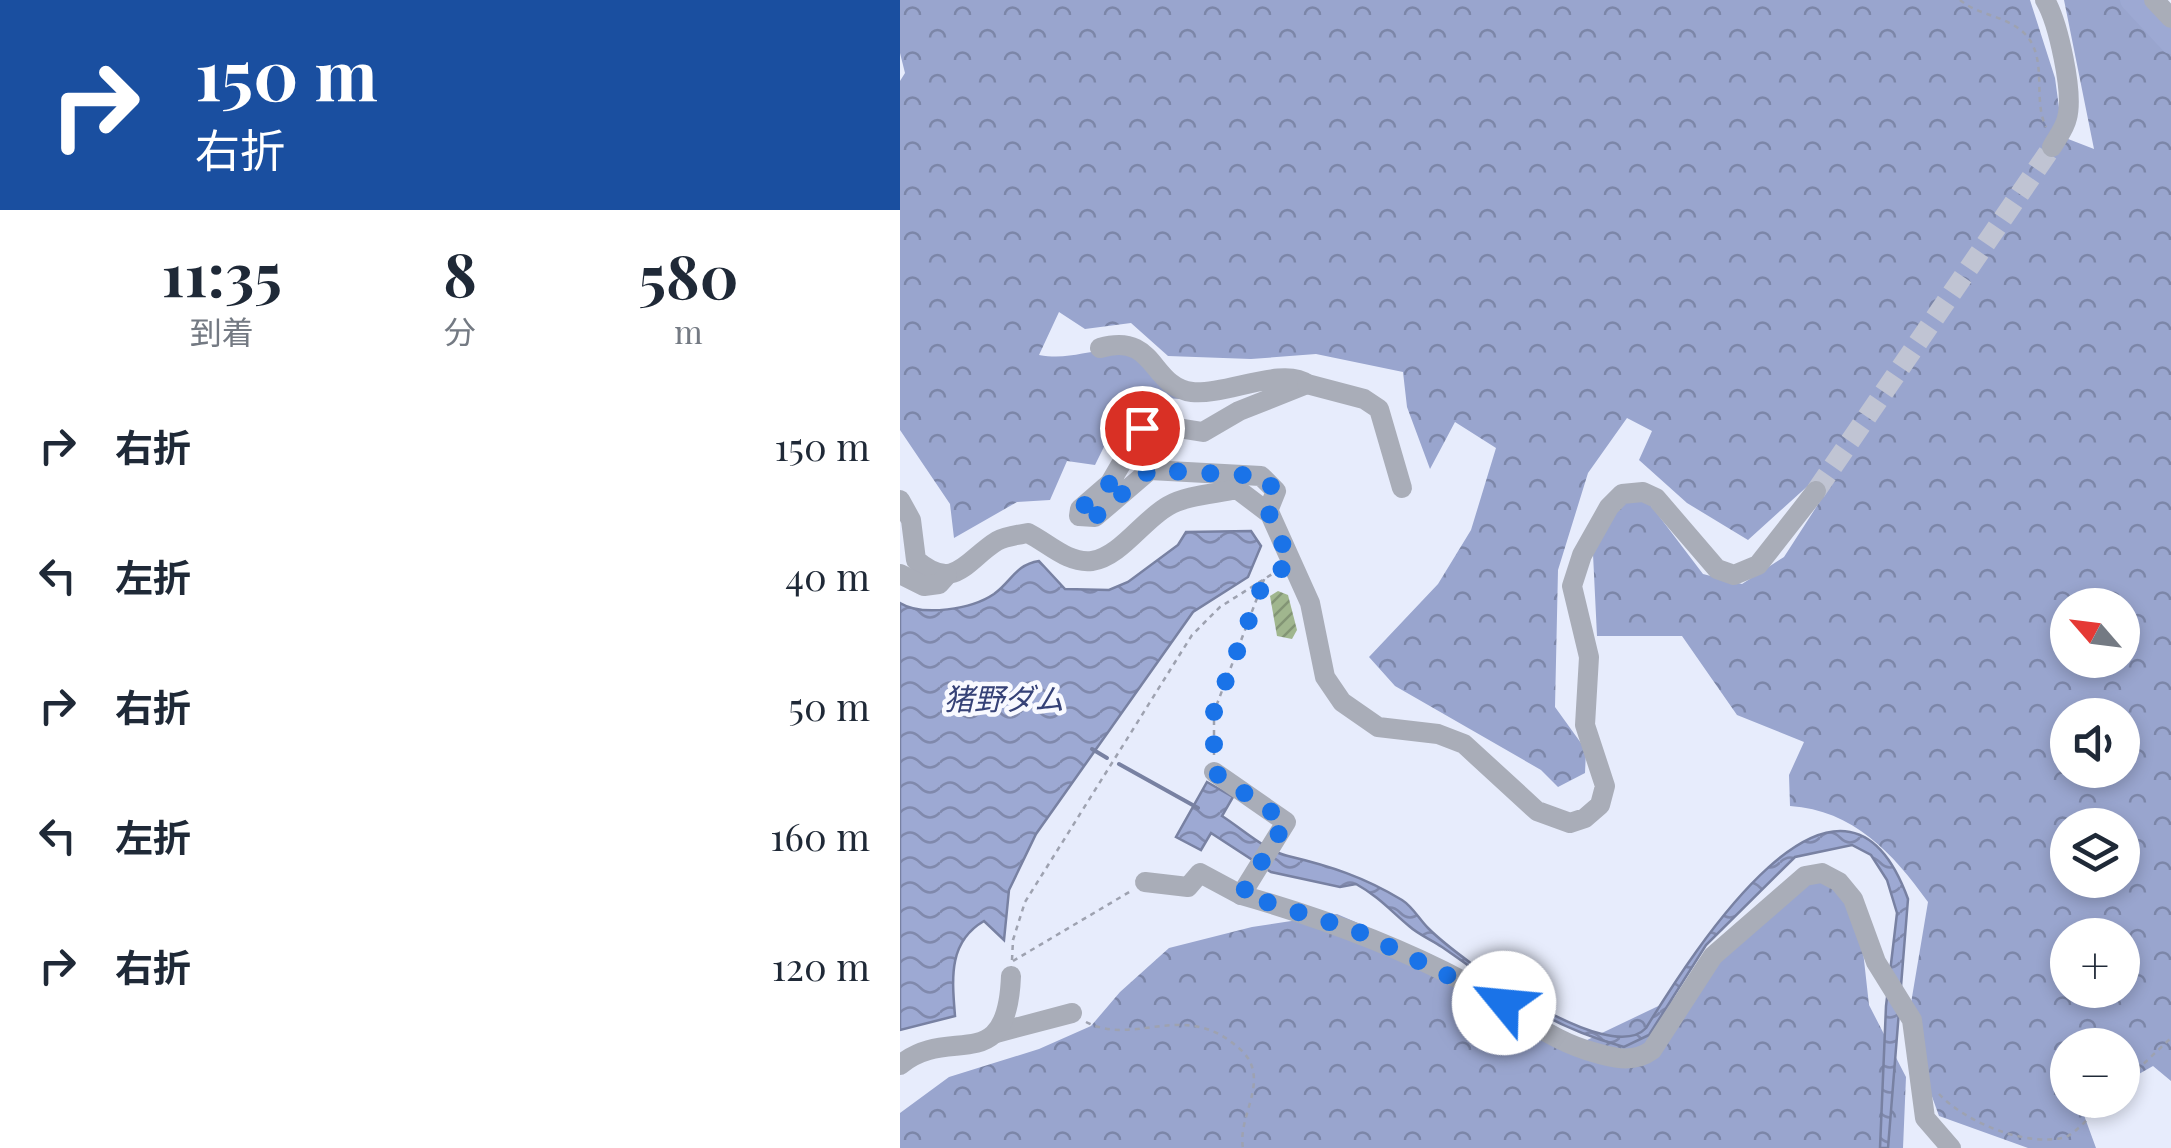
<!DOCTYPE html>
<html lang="ja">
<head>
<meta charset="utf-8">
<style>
	body { margin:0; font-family:"Playfair Display","Noto Sans JP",serif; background:#f6f6f7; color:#1f2937; height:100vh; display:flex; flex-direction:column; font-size:38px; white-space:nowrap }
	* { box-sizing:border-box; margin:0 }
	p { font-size:32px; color:#747a83 }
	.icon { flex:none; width:55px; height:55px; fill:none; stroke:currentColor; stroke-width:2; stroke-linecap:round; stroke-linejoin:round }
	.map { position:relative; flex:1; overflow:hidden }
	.drawer { display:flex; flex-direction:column; background:#fff; width:900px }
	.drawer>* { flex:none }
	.guide { background:#1a4fa0; color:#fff; overflow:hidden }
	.needle { width:65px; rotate:298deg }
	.buttons { position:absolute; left:1150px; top:588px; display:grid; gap:20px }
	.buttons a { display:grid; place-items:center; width:90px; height:90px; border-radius:50%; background:#fff; box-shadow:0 5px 15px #0003; font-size:50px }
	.pin { position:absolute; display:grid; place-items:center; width:85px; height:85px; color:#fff; margin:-42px; border:5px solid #fff; border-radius:50%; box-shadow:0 2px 10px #0007 }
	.me { position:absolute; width:110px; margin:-55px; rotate:298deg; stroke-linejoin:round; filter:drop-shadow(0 0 8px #0008) }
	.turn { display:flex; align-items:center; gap:35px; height:210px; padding:0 30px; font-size:45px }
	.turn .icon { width:130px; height:130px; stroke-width:2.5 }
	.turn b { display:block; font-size:70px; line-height:85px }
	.eta { display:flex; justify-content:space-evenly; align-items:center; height:170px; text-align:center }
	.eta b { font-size:60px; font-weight:700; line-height:70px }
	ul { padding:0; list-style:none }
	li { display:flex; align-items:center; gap:30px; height:130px; padding:0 30px }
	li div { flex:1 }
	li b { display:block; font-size:38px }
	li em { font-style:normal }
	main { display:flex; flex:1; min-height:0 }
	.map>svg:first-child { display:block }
</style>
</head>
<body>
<main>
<section class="drawer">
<div class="guide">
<div class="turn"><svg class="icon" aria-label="right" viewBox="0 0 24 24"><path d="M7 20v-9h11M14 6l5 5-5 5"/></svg><div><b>150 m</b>右折</div></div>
</div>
<div class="eta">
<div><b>11:35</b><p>到着</p></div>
<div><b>8</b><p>分</p></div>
<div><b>580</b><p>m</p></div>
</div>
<ul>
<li><svg class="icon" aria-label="right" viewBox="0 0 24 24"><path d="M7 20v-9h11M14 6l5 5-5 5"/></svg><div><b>右折</b></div><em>150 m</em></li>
<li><svg class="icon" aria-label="left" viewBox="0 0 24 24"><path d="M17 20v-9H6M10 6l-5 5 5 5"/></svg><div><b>左折</b></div><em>40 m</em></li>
<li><svg class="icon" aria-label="right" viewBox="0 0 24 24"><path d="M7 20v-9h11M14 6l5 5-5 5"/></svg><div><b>右折</b></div><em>50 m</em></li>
<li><svg class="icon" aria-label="left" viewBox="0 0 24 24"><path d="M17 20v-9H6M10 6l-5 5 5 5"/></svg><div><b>左折</b></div><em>160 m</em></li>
<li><svg class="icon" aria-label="right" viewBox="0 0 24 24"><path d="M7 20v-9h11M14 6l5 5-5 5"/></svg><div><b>右折</b></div><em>120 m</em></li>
</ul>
</section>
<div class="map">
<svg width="1271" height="1148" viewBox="0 0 1271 1148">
	<defs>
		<pattern id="forest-crowns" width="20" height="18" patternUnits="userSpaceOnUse" patternTransform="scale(2.5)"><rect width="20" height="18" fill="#99a5ce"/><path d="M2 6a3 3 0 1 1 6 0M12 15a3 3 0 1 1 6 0" fill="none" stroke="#7c86a8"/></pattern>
		<pattern id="water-waves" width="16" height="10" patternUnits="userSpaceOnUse" patternTransform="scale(2.5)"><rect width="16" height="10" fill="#9da9d3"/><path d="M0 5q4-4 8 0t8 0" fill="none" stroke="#8089ac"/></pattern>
		<pattern id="building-hatch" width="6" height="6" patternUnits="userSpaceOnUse" patternTransform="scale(2.5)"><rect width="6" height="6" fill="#a0b68e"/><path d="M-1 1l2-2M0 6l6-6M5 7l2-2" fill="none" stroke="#829474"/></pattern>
	</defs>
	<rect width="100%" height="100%" fill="#e7ecfc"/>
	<g fill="url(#forest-crowns)" fill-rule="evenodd">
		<path d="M 0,0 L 1130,0 L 1155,78 L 1163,137 L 1194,149 L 1164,0 L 1249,0 L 1271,24 L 1271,1081 L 1253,1066 L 1223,1083 L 1222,1045 L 1168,1045 L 1168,1100 L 1193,1100 L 1181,1107 L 1196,1148 L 1128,1148 L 1039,1116 L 1007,1027 L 1028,902 C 993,853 953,810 890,806 L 889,775 L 904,742 L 837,715 L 782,636 L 697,636 L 693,554 L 729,490 L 746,499 L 803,574 L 842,584 L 884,557 L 926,492 L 911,483 L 848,540 L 787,503 L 739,460 L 752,431 L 727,418 L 688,473 L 658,570 L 655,707 L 686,750 L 685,773 L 658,787 L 641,770 L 495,686 L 469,657 L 538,584 L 571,530 L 596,448 L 555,422 L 530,469 L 507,407 L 503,372 L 416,354 L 351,359 L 268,356 L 231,323 L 185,329 L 159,312 L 139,355 C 171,361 188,348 217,351 C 237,353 279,388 298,400 L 229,396 L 195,465 L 167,461 L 150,500 L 117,502 L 54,538 L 50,504 L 0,430 L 0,81 L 5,73 L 0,53 ZM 1168,605 L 1222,605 L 1222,660 L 1168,660 ZM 1168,715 L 1222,715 L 1222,770 L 1168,770 ZM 1168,825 L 1222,825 L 1222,880 L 1168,880 ZM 1168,935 L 1222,935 L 1222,990 L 1168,990 Z"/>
		<polygon points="908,880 931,882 960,924 969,1005 1006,1077 1003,1148 0,1148 0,1113 49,1077 139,1049 191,1026 220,992 269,948 352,927 437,914 532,955 683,1042 773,999 853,923"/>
	</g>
	<g fill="url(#water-waves)" stroke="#7881a2" stroke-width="2.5">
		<path d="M 351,531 L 361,546 L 348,577 L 293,612 L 136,834 L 109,890 L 104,940 L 84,921 C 48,942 52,978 55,1016 L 0,1030 L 0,603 C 23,617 72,609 94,594 C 112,581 115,565 139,561 L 165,589 L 209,590 L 228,582 L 278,545 L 286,532 Z"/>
		<path d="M 307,782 L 333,797 L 322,816 C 341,828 366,851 388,856 C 430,866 464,877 502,900 C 513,907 519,919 528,928 C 560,960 709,1068 746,1028 C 791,955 941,715 1008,899 L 988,1148 L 980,1148 L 986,1006 L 997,913 L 987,880 L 971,855 L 952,845 L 895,857 L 806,945 L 749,1035 L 724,1047 C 642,1024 610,994 542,947 C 532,940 519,935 509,926 C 491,911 478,896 456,884 L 440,887 L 371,872 L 311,833 L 301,850 L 276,837 Z"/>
	</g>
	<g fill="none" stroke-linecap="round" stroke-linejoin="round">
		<g stroke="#7881a2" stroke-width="4">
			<polyline points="192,749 207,758"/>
			<polyline points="219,764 298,808"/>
		</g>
		<polyline stroke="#9da9d3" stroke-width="22" points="1231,0 1271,43"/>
	</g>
	<polygon fill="url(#building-hatch)" points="378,591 388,595 397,630 392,639 377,636 370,596"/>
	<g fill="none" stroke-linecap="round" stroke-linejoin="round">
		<polyline stroke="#c0c4d3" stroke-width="20" stroke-dasharray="20 10" stroke-linecap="butt" points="916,491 1152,147"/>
		<g stroke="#9ea2b0" stroke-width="2.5" stroke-dasharray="5 5" stroke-linecap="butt">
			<path d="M 1060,0 C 1079,16 1105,15 1124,33 C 1149,57 1132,99 1146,127"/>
			<polyline points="314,755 314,712 365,577"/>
			<polyline points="112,960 113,940 125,902 292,635 320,607 377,571"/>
			<polyline points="113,961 231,891"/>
			<path d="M 186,1022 C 232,1046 279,1004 330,1041 C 338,1047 347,1054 351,1064 C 362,1091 338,1120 343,1148"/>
			<polyline points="1222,1084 1271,1038"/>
			<path d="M 1039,1094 C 1065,1122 1127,1148 1166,1137 C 1180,1130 1194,1111 1206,1100"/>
		</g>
		<g stroke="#a9adb8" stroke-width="20">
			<path d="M 1145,0 C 1158,22 1174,93 1167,118 C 1165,128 1157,138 1152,147"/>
			<polyline points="1254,0 1271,18"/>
			<path d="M 200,348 C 257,332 249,386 292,392 C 323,396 384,366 407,384 L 339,411 L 303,432 L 253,424 L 242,428 L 210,483 L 180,509 L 179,516 L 195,517 L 250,470 L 361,476 L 376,491 L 368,511"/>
			<polyline points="407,384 464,399 479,409 502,488"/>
			<path d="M 0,500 L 11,520 L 16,560 C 55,593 66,560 97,541 C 106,536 118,535 128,533 C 148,543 168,564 192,561 C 220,557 243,520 268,506 C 287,495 315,494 337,489 L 370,514 L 410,603 L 425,677 L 442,702 L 478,727 L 538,734 L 564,744 L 637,811 L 670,823 L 685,818 L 700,805 L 705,786 L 685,725 L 689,657 L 672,586 L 682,555 L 709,507 L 722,494 L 743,492 L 756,498 L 817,569 L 834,575 L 858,565 L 916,491"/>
			<polyline points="0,574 24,586 39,584 47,575"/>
			<path d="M 314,772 L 386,822 L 341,895 C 419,917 493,944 565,982 C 605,1003 642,1036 686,1050 C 709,1057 732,1065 752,1050 L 813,956 L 905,876 L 922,873 L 939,882 L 953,899 L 976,962 L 1012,1020 L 1025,1118 L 1051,1148"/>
			<polyline points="245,882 288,887 300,873 341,895"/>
			<polyline points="96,1033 172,1013"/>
			<path d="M 0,1065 C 50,1023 107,1080 111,976"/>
		</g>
	</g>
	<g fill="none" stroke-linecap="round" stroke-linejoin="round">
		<polyline stroke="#1a73e8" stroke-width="18" stroke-dasharray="0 32.4" points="242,428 210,483 180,509 179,516 195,517 250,470 361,476 376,491 368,511 391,564 365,578 314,712 314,772 386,822 342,894 457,931 604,1003"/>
	</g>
	<g text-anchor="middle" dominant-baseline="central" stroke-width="9" stroke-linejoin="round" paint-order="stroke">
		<g font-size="30" font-style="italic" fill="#364277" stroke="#f8f9ff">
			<text x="104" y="698">猪野ダム</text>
		</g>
	</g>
</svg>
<div class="buttons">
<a><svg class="needle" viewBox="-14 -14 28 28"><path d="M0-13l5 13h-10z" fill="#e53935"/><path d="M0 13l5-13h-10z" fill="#747a83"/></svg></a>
<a><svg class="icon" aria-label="sound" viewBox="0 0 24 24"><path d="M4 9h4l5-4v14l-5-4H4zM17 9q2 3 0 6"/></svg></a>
<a><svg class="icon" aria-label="layers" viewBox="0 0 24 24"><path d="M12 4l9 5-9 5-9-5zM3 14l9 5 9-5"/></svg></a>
<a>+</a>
<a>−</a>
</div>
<div class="pin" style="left:242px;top:428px;background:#d93025"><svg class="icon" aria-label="arrive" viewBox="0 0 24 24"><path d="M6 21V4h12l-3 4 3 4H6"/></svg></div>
<svg class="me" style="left:604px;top:1003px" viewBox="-20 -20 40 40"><circle r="19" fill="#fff"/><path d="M0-13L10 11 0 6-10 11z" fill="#1a73e8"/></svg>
</div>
</main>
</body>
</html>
